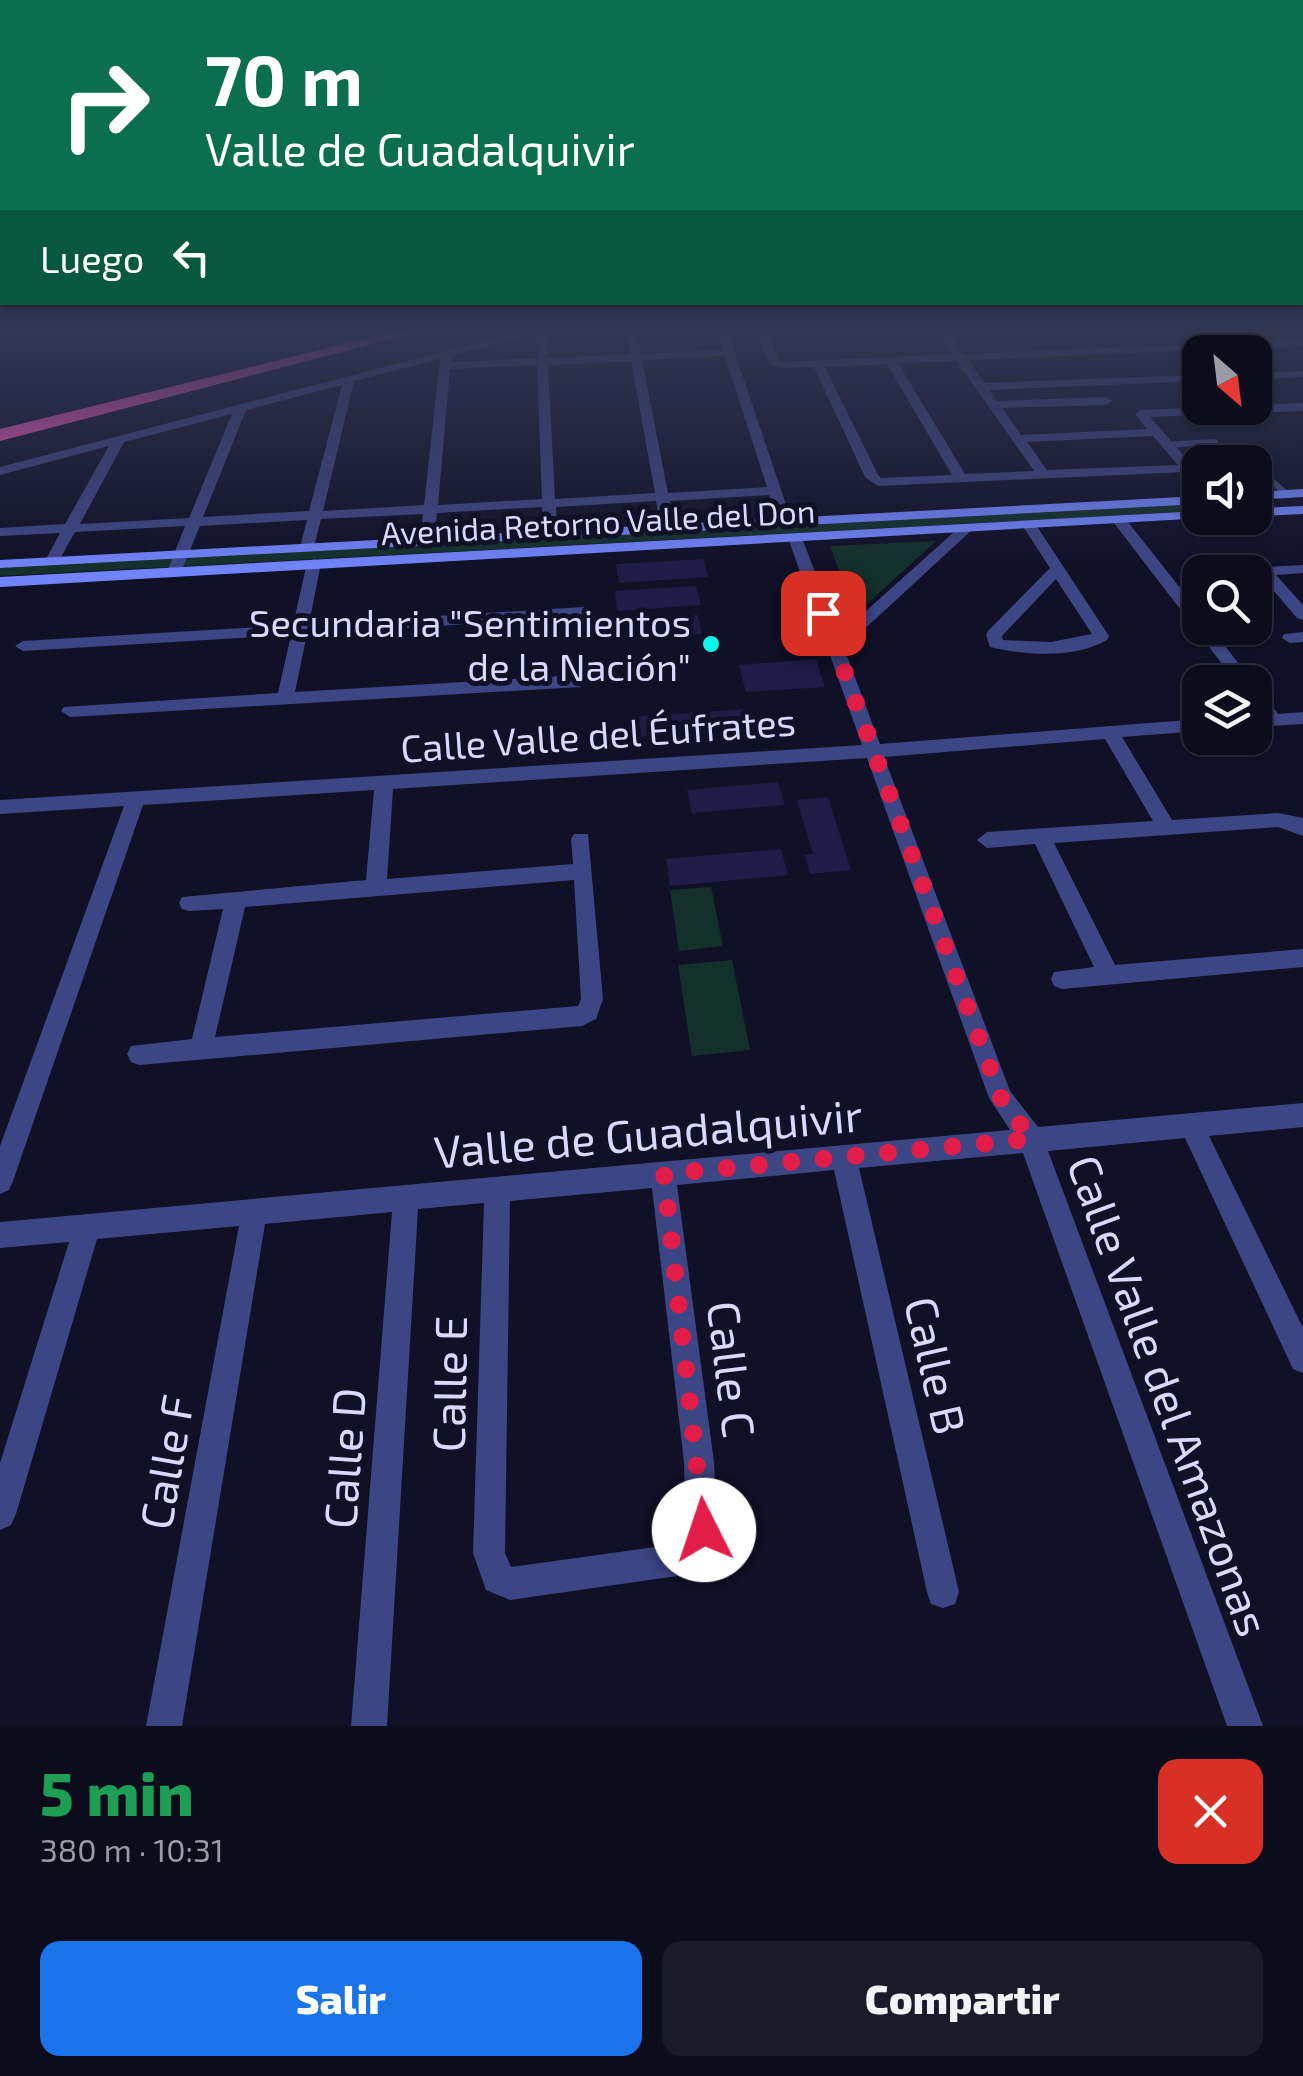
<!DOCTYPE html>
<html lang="es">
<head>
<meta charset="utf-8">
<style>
	body { margin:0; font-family:"Exo 2",sans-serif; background:#1a1a2a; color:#f1f3f6; height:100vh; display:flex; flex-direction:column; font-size:38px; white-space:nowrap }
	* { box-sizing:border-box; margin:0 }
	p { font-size:32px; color:#9a9ba4 }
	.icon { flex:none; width:55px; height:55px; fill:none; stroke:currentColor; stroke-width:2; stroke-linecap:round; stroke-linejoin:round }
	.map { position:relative; height:1726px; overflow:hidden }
	.details { display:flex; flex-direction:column; background:#0c0c1d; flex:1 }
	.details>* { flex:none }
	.banner { position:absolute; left:0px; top:0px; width:1305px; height:305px; box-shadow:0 2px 8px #0004,0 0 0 2px #2c2c3b; background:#0b6e4f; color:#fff; overflow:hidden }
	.needle { width:65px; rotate:152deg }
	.buttons { position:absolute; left:1182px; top:335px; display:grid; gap:20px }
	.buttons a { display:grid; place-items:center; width:90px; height:90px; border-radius:20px; background:#0c0c1d; box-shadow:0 2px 8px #0004,0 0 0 2px #2c2c3b; font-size:50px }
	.pin { position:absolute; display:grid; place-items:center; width:85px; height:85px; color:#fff; margin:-42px; border-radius:20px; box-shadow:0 5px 15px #0006 }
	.me { position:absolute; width:110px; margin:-55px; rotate:356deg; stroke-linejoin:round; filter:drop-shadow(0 0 8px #0008) }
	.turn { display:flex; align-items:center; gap:35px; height:210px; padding:0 40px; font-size:45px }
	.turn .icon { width:130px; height:130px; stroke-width:2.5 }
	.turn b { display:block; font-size:70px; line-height:85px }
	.then { display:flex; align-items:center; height:95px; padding:0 40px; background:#0003; gap:20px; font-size:38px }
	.round { display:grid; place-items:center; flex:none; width:105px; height:105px; border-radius:20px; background:#1a1a2a }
	.head { display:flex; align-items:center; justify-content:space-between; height:170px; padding:0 40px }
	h1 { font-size:60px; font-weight:800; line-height:75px; color:#1e9e55 }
	.button { display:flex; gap:20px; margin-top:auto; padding:20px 40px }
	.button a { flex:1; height:115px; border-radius:20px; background:#1a73e8; color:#fff; font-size:40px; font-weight:800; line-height:115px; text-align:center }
	.button a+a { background:#1a1a2a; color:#f1f3f6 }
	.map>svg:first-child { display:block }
</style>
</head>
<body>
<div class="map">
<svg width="1303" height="1726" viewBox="0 0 1303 1726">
	<rect width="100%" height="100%" fill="#101027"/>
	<g fill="#13302b">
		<polygon points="1200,502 1200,511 0,576 0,565"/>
		<polygon points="936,541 855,615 830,546"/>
		<polygon points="711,887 723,946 679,951 670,890"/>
		<polygon points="732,960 750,1050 692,1056 678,965"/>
	</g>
	<g fill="#1f1d47">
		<polygon points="704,559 708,577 619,583 616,564"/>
		<polygon points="696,586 701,605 617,611 615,591"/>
		<polygon points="698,615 702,634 615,640 613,621"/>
		<polygon points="816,659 825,687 746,692 739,665"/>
		<polygon points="745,709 749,728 637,737 634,717"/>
		<polygon points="778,782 785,805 692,813 687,790"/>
		<polygon points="828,797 851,870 810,874 805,855 813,854 797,800"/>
		<polygon points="781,849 788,875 670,886 666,859"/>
	</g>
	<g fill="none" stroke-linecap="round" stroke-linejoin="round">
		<g stroke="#3d4684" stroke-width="6">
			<polyline points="1165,445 1215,442"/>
			<polyline points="1255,465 1285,493"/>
		</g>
		<g fill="#3d4684" fill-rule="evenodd">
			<path d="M 526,330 L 546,330 L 548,358 L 630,354 L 626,330 L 636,330 L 641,354 L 723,350 L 717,330 L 727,330 L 792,522 L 790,525 L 778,522 L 769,495 L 670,501 L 675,528 L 668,532 L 661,528 L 656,501 L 556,507 L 557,534 L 550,538 L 543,534 L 542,507 L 437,513 L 434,541 L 427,545 L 420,541 L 423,514 L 321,519 L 314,547 L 307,551 L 300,547 L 307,520 L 200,526 L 181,572 L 174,576 L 167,572 L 185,526 L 75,532 L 57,564 L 52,565 L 45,561 L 60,533 L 0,536 L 0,528 L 65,524 L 109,446 L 0,475 L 0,467 ZM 536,334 L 537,358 L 451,362 L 451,356 ZM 725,356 L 767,487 L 668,493 L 642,360 ZM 440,359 L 424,505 L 323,511 L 354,381 ZM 631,361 L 655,493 L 555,499 L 548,365 ZM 537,365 L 542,499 L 438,505 L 450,369 ZM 342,385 L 309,511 L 203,517 L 246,410 ZM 232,414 L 189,518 L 80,524 L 124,442 Z"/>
			<path d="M 754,330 L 883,330 L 878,333 L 768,337 L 779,360 L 784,362 L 953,354 L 936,330 L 946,330 L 964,354 L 1303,340 L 1303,346 L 968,360 L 985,383 L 1200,375 L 1200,381 L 989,390 L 997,401 L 1106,397 L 1112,401 L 1106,405 L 1002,408 L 1021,435 L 1147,429 L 1135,414 L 1141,410 L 1303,403 L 1303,411 L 1150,417 L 1200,474 L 1200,486 L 1184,472 L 878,486 L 865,477 L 814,367 L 783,368 L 770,364 ZM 957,361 L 1034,471 L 965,474 L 898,363 ZM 887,364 L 952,475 L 881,478 L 878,475 L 825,367 ZM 1153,436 L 1178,465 L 1047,470 L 1027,442 Z"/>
			<polygon points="1303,371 1303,377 1255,379 1255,373"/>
			<polygon points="1114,517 1124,517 1200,613 1200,628 1211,628 1253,682 1236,682 1114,523"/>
			<path d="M 1029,521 L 1034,522 L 1109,636 L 1107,640 C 1075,659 1025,655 990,647 L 986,635 L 988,631 L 1050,568 L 1022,525 ZM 1056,579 L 1092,634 L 1051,642 L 1003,640 L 1002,636 Z"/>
			<path d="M 962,525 L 974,528 L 844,648 L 880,744 L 1200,719 L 1200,731 L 1122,737 L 1172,820 L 1278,813 L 1303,818 L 1303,836 L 1278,827 L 1054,843 L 1115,965 L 1303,949 L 1303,967 L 1062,989 L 1054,986 L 1051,979 L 1054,972 L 1094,967 L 1035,844 L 987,848 L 977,840 L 987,832 L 1153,821 L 1105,739 L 884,757 L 1010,1091 L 1038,1127 L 1303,1103 L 1303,1127 L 1209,1136 L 1303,1328 L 1303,1373 L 1293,1369 L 1185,1138 L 1048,1151 L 1263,1726 L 1227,1726 L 1023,1153 L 859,1168 L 959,1592 L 955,1604 L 943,1608 L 931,1604 L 927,1592 L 834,1170 L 677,1185 L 714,1462 L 718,1541 C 710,1561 697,1570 677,1576 L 510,1600 L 486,1590 L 473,1553 L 484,1203 L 418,1209 L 387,1726 L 351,1726 L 392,1212 L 265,1224 L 182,1726 L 146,1726 L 239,1226 L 97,1239 L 16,1514 L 11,1525 L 0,1530 L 0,1463 L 69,1242 L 0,1248 L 0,1222 L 1010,1130 L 989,1098 L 867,758 L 393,789 L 387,879 L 573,864 L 571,839 L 574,834 L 588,834 L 603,999 L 596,1019 L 582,1026 L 139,1065 L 131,1062 L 127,1054 L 131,1046 L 192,1039 L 223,909 L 189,911 L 182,909 L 179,903 L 182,897 L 366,880 L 374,790 L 143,805 L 13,1181 L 9,1190 L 0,1194 L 0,1146 L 124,806 L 0,814 L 0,800 L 862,745 L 788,538 L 795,534 L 802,538 L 839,635 ZM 574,880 L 581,999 L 578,1006 L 215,1037 L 245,907 ZM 652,1188 L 684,1462 L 686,1535 L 677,1544 L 511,1567 L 505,1553 L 510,1201 Z"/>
			<polygon points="314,559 321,563 309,624 584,607 592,612 584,617 307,634 295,692 580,675 588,681 580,687 70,717 61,711 64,707 278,693 291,635 23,651 15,646 23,641 293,625 307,563"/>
			<polygon points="1303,565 1303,573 1276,575 1303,605 1303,620 1297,618 1261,576 1240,572 1247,568"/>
			<polygon points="1303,632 1303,642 1290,643 1282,638 1284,634"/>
			<polygon points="1255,689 1261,691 1278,714 1303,712 1303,724 1255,727 1255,715 1261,715 1255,707"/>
		</g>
		<g fill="#7184fb" fill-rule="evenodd">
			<polygon points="1303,489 1303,497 1255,500 1255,492"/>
			<polygon points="1200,496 1200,504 0,568 0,560"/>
			<polygon points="1303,506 1303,514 1255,516 1255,508"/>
			<polygon points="1200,511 1200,518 1205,518 0,587 0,577"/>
		</g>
		<polygon fill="#fa56bf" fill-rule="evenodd" points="400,330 426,330 0,441 0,429"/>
	</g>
	<linearGradient id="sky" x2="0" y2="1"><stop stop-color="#090915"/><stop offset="0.58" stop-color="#313752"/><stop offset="1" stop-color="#313752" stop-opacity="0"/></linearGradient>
	<rect width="1303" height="571" fill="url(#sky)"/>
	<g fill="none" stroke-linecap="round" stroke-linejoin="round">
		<polyline stroke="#e11d48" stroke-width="18" stroke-dasharray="0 32.4" points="704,1530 664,1174 1031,1139 1001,1098 823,613"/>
	</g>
	<circle fill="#09f7e9" stroke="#101027" stroke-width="4" cx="711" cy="644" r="10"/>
	<g text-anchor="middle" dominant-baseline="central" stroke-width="10" stroke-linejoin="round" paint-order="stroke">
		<g font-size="32" fill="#d7d9fe" stroke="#101027">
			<text transform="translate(598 521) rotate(-3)">Avenida Retorno Valle del Don</text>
		</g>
		<g font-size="38" fill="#d7d9fe" stroke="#101027" text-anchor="end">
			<text x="691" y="622">Secundaria "Sentimientos<tspan x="691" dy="44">de la Nación"</tspan></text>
		</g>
		<g font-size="38" fill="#d7d9fe" stroke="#101027">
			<text transform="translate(598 734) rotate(-4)">Calle Valle del Éufrates</text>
		</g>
		<g font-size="45" fill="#d7d9fe" stroke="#101027">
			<text transform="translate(648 1132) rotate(-5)">Valle de Guadalquivir</text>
			<text transform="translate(937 1365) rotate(77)">Calle B</text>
			<text transform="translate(733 1369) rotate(83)">Calle C</text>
			<text transform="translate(448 1384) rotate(-89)">Calle E</text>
			<text transform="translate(1170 1395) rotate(70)">Calle Valle del Amazonas</text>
			<text transform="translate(343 1458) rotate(-86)">Calle D</text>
			<text transform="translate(165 1462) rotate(-80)">Calle F</text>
		</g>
	</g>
</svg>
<div class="buttons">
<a><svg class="needle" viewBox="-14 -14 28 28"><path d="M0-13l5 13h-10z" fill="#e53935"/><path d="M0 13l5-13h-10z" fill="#9a9ba4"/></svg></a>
<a><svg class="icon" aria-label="sound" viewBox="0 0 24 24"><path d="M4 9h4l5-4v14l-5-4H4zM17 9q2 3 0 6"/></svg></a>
<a><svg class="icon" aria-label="search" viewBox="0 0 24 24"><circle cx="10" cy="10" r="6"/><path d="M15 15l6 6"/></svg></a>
<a><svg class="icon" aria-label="layers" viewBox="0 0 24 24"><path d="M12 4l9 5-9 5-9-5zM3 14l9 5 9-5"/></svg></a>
</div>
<div class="pin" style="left:823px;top:613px;background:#d93025"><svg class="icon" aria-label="arrive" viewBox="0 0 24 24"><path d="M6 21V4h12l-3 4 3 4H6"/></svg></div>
<svg class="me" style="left:704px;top:1530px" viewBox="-20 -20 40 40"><circle r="19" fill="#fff"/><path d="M0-13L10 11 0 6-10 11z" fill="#e11d48"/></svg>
<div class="banner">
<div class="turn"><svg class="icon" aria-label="right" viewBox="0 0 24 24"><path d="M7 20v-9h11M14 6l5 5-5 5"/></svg><div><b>70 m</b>Valle de Guadalquivir</div></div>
<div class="then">Luego<svg class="icon" aria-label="left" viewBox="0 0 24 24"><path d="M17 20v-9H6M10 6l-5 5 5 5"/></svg></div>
</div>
</div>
<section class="details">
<div class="head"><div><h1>5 min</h1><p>380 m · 10:31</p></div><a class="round" style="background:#d93025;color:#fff"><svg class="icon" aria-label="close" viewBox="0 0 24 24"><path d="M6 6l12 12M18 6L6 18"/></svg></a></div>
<div class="button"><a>Salir</a><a>Compartir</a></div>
</section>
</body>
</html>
